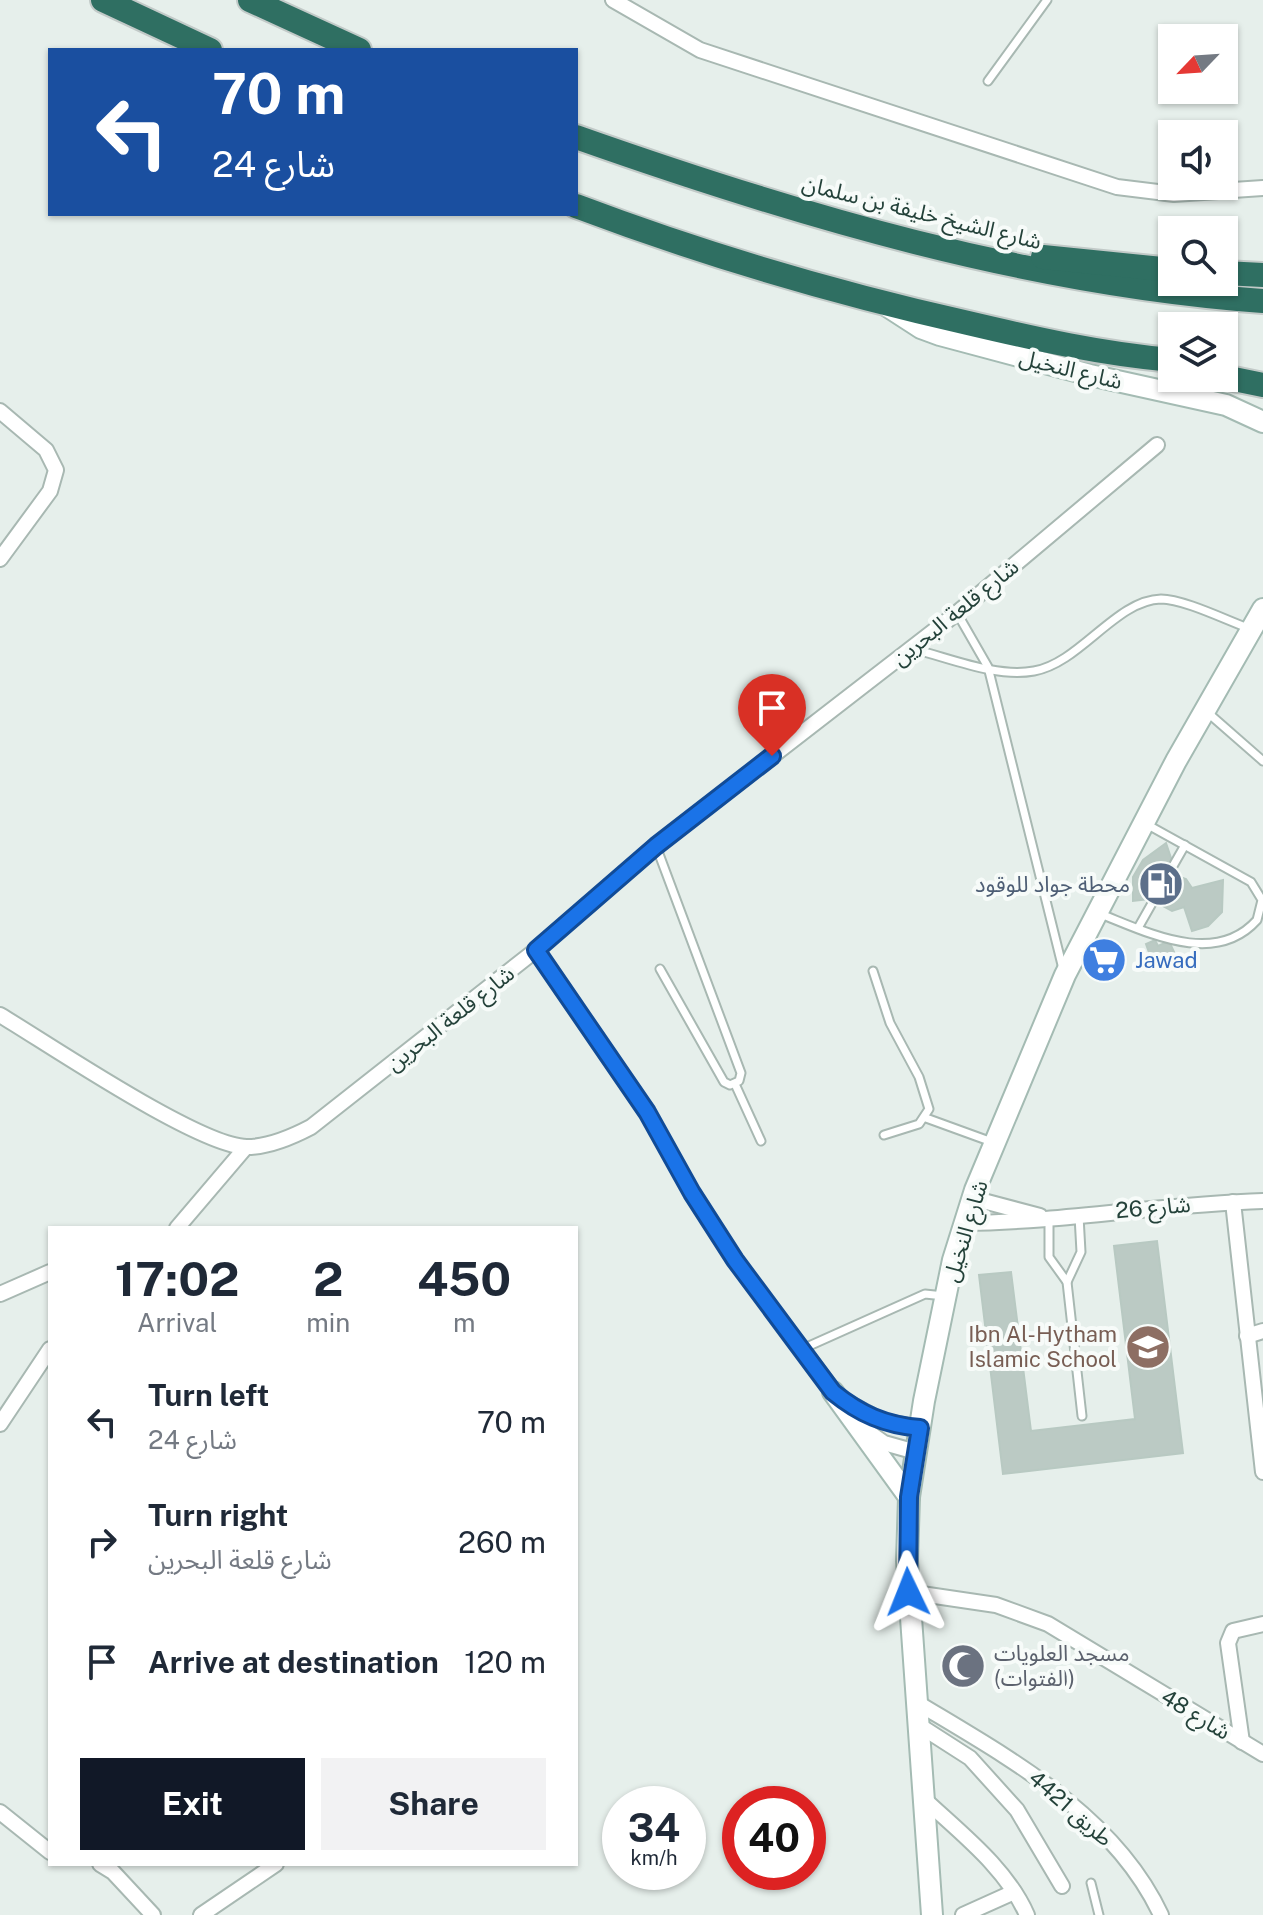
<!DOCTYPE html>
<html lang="en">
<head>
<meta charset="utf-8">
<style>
	body { margin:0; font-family:"Public Sans","Noto Sans Arabic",sans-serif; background:#f2f2f3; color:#1f2937; height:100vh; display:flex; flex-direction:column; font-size:30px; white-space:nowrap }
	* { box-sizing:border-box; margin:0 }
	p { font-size:26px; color:#747a83 }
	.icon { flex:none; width:44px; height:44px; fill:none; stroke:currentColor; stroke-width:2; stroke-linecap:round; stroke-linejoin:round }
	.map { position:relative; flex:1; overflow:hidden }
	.side { position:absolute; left:48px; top:1226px; width:530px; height:640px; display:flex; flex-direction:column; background:#fff; border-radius:0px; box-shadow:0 2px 6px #0004 }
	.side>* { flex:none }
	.hud { position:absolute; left:48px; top:48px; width:530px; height:168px; border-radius:0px; box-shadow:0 2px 6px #0004; background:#1a4fa0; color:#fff; overflow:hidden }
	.needle { width:52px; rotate:245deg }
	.fabs { position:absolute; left:1158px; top:24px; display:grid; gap:16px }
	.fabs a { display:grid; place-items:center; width:80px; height:80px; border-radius:0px; background:#fff; box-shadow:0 2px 6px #0004; font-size:40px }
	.speed { position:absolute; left:602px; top:1786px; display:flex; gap:16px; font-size:40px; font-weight:700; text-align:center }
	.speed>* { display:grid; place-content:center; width:104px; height:104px; border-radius:50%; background:#fff; box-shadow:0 2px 6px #0004; line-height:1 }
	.speed small { font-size:20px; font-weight:400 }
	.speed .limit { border:12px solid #d22; background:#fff; color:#111 }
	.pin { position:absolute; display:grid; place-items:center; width:68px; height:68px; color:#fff; margin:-82px -34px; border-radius:50% 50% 50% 0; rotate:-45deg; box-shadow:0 0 8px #0007 }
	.pin .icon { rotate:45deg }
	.me { position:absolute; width:88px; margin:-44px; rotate:358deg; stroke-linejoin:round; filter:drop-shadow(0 0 6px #0008) }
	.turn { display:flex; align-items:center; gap:28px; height:168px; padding:0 32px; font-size:36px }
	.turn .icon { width:104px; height:104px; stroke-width:2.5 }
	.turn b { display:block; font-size:56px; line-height:68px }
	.eta { display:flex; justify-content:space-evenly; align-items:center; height:136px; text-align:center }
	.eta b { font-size:48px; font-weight:700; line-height:56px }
	.action { display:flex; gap:16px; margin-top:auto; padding:16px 32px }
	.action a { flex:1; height:92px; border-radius:0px; background:#111827; color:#fff; font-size:32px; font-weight:700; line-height:92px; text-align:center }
	.action a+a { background:#f2f2f3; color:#1f2937 }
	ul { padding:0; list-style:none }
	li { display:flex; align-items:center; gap:24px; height:120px; padding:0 32px }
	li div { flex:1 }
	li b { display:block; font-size:30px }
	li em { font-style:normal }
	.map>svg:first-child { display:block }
</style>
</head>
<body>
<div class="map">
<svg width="1263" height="1915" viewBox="0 0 1263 1915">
	<rect width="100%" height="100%" fill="#e6efeb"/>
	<g fill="#bbcac4" stroke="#b8c9c2" stroke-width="2">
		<polygon points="1166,843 1177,876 1186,879 1192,888 1223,880 1222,912 1208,926 1192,931 1184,907 1172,911 1163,906 1159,898 1133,901 1133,877 1143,860"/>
		<polygon points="1155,940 1158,946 1169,941 1174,952 1152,961 1146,944"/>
		<circle cx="1104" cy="960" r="16"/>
		<polygon points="1157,1241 1183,1453 1003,1474 979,1275 1011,1272 1031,1431 1135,1419 1114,1246"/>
	</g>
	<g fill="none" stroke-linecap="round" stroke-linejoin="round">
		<g stroke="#a8b8b2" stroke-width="11">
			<g id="lane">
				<polyline points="988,81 1047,0"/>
				<polyline points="957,613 988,667 1063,969"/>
				<path d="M 913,649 C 950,658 996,678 1034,671 C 1080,663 1116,600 1161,599 C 1183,599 1226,620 1248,628"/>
				<polyline points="1207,712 1263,761"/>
				<polyline points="656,846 741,1073 739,1081 730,1085 724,1082 660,969"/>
				<polyline points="1173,866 1185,845"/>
				<path d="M 1098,913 C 1145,931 1214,968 1257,920 L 1262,900 L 1251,882 L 1148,825"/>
				<polyline points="1138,928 1155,898"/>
				<polyline points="873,971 890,1023 919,1077 929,1109 919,1124 884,1135"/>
				<polyline points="735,1084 761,1141"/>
				<polyline points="926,1118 992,1142"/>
				<polyline points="1049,1217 1049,1257 1067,1282 1082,1416"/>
				<polyline points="1067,1282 1081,1252 1079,1216"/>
				<polyline points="800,1350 925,1294 944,1296"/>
				<polyline points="1091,1883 1099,1915"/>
			</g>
		</g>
		<g stroke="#a8b8b2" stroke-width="18">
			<g id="street">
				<polyline points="613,0 700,50 1117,187 1174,194 1263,188"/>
				<polyline points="0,411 46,450 56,470 50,491 0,559"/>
				<polyline points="536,950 647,1112 692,1193 735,1260 838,1397"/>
				<path d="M 0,1015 C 47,1043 200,1147 247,1147 C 269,1147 292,1137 311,1127 L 536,950 L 656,846 L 957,613 L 1157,445"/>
				<polyline points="972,1198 1040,1216"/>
				<polyline points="1233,1202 1263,1472"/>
				<path d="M 964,1223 C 1064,1222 1163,1204 1263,1201"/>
				<polyline points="177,1228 246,1147"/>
				<polyline points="0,1294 50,1272"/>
				<polyline points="1247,1336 1263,1331"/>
				<polyline points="843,1400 882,1421 920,1428"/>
				<polyline points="0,1424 50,1349"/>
				<polyline points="867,1431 884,1443 916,1452"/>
				<polyline points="908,1592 996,1605 1048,1624 1263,1754"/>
				<path d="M 916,1702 C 1007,1757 1114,1814 1161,1915"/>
				<polyline points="917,1724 970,1758 1017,1810 1062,1886"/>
				<polyline points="1242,1742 1228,1643 1233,1631 1263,1624"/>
				<path d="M 922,1797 C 959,1832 1006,1867 1027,1915"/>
				<polyline points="0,1812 50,1852"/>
				<polyline points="100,1864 113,1872 153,1915"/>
				<polyline points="201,1915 276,1864"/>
				<polyline points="963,1915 1014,1892"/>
			</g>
		</g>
		<g stroke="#a4bbb3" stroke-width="24">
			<g id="secondary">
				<polyline points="887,306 921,328 940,335 1090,375 1226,405 1263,422"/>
				<polyline points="833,1392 909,1497"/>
				<polyline points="932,1915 907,1561 909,1497 924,1401 953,1260 975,1190 1065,975 1176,761 1263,609"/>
			</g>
		</g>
		<g stroke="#c2cac8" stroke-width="28">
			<g id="highway">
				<polyline points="103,0 210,50"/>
				<polyline points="250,0 359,50"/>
				<path d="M 576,137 C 797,215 1028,284 1263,301"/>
				<path d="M 576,206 C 703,254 835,293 968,323 C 1036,339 1102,354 1172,360"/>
				<polyline points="1043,257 1172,270"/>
				<polyline points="1224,273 1263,275"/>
				<polyline points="1224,377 1263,385"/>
			</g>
		</g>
		<use href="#lane" stroke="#fff" stroke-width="7"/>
		<use href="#street" stroke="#fff" stroke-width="14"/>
		<use href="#secondary" stroke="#fff" stroke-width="20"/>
		<use href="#highway" stroke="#2f6f62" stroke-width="24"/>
	</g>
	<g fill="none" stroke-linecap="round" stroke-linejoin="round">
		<g stroke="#114b97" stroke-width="20">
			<path id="route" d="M 772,756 L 656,846 L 536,950 L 647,1112 L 692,1193 L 735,1260 L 833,1392 C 860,1414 885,1425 920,1428 L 909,1497 L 908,1592"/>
		</g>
		<use href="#route" stroke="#1a73e8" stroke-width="14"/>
	</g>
	<defs>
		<g id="fuel-disc" transform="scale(2.3)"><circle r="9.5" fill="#5c6f8a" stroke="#f7fbf9"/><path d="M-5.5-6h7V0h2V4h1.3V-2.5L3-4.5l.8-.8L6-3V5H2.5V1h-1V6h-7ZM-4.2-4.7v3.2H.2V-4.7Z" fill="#fff"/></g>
		<g id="supermarket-disc" transform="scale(2.3)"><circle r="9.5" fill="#3f7fe0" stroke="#f7fbf9"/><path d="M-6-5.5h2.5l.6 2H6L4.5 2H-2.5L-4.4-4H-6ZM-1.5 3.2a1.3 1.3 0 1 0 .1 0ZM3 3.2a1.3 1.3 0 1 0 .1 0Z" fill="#fff"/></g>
		<g id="school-disc" transform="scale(2.3)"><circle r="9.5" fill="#8d6e63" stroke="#f7fbf9"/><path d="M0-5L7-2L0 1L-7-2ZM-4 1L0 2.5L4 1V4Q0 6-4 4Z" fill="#fff"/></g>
		<g id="mosque-disc" transform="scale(2.3)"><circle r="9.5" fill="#6b7280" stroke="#f7fbf9"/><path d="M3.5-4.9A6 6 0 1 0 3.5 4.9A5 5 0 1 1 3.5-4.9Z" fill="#fff"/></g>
	</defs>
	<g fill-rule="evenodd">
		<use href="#fuel-disc" x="1161" y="884"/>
		<use href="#supermarket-disc" x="1104" y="960"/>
		<use href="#school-disc" x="1148" y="1347"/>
		<use href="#mosque-disc" x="963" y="1666"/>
	</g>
	<g text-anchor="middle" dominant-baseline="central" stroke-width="8" stroke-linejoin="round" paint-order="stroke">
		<g font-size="22" fill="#24423a" stroke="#f7fbf9">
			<text transform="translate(922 212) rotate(14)">شارع الشيخ خليفة بن سلمان</text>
			<text transform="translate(1071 369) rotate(14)">شارع النخيل</text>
			<text transform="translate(955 612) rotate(-39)">شارع قلعة البحرين</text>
			<text transform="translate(450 1018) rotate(-38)">شارع قلعة البحرين</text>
			<text transform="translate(1153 1207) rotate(-5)">شارع 26</text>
			<text transform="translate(965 1231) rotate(-73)">شارع النخيل</text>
			<text transform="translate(1196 1714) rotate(31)">شارع 48</text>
			<text transform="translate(1071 1808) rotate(41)">طريق 4421</text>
		</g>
		<g font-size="22" fill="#4e5e75" stroke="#f7fbf9" text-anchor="end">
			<text x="1130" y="884">محطة جواد للوقود</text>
		</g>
		<g font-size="22" fill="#366cbe" stroke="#f7fbf9" text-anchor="start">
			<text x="1135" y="960">Jawad</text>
		</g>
		<g font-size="22" fill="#785e54" stroke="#f7fbf9" text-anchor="end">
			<text x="1117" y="1334">Ibn Al-Hytham<tspan x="1117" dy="25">Islamic School</tspan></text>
		</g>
		<g font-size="22" fill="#5b616d" stroke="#f7fbf9" text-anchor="start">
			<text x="994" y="1653">مسجد العلويات<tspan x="994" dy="25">(الفتوات)</tspan></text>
		</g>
	</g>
</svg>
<div class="fabs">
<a><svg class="needle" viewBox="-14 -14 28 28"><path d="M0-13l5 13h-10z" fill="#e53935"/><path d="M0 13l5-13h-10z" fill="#747a83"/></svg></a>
<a><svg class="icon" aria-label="sound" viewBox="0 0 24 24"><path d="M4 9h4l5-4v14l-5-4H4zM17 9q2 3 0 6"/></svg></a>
<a><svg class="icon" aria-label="search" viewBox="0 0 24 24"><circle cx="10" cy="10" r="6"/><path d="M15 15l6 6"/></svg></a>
<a><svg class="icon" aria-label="layers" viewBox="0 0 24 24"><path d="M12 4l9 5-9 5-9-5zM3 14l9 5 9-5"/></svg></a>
</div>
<div class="speed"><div>34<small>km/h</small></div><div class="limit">40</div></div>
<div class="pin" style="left:772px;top:756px;background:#d93025"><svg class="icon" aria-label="arrive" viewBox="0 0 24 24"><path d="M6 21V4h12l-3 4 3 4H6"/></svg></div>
<svg class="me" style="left:908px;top:1592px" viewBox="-20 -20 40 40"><path d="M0-17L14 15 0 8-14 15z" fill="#1a73e8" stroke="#fff" stroke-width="4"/></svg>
<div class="hud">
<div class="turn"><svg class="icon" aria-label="left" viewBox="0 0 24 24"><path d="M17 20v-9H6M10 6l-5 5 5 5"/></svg><div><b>70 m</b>شارع 24</div></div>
</div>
<section class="side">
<div class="eta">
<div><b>17:02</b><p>Arrival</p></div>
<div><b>2</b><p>min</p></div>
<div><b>450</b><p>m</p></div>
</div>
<ul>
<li><svg class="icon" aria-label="left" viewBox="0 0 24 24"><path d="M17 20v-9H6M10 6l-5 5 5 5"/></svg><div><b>Turn left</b><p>شارع 24</p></div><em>70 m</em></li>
<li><svg class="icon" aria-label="right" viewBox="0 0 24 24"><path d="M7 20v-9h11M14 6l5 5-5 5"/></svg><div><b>Turn right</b><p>شارع قلعة البحرين</p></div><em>260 m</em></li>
<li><svg class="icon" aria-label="arrive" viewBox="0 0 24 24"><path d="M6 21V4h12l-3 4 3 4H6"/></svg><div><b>Arrive at destination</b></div><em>120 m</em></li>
</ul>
<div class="action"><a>Exit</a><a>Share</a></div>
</section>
</div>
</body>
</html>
